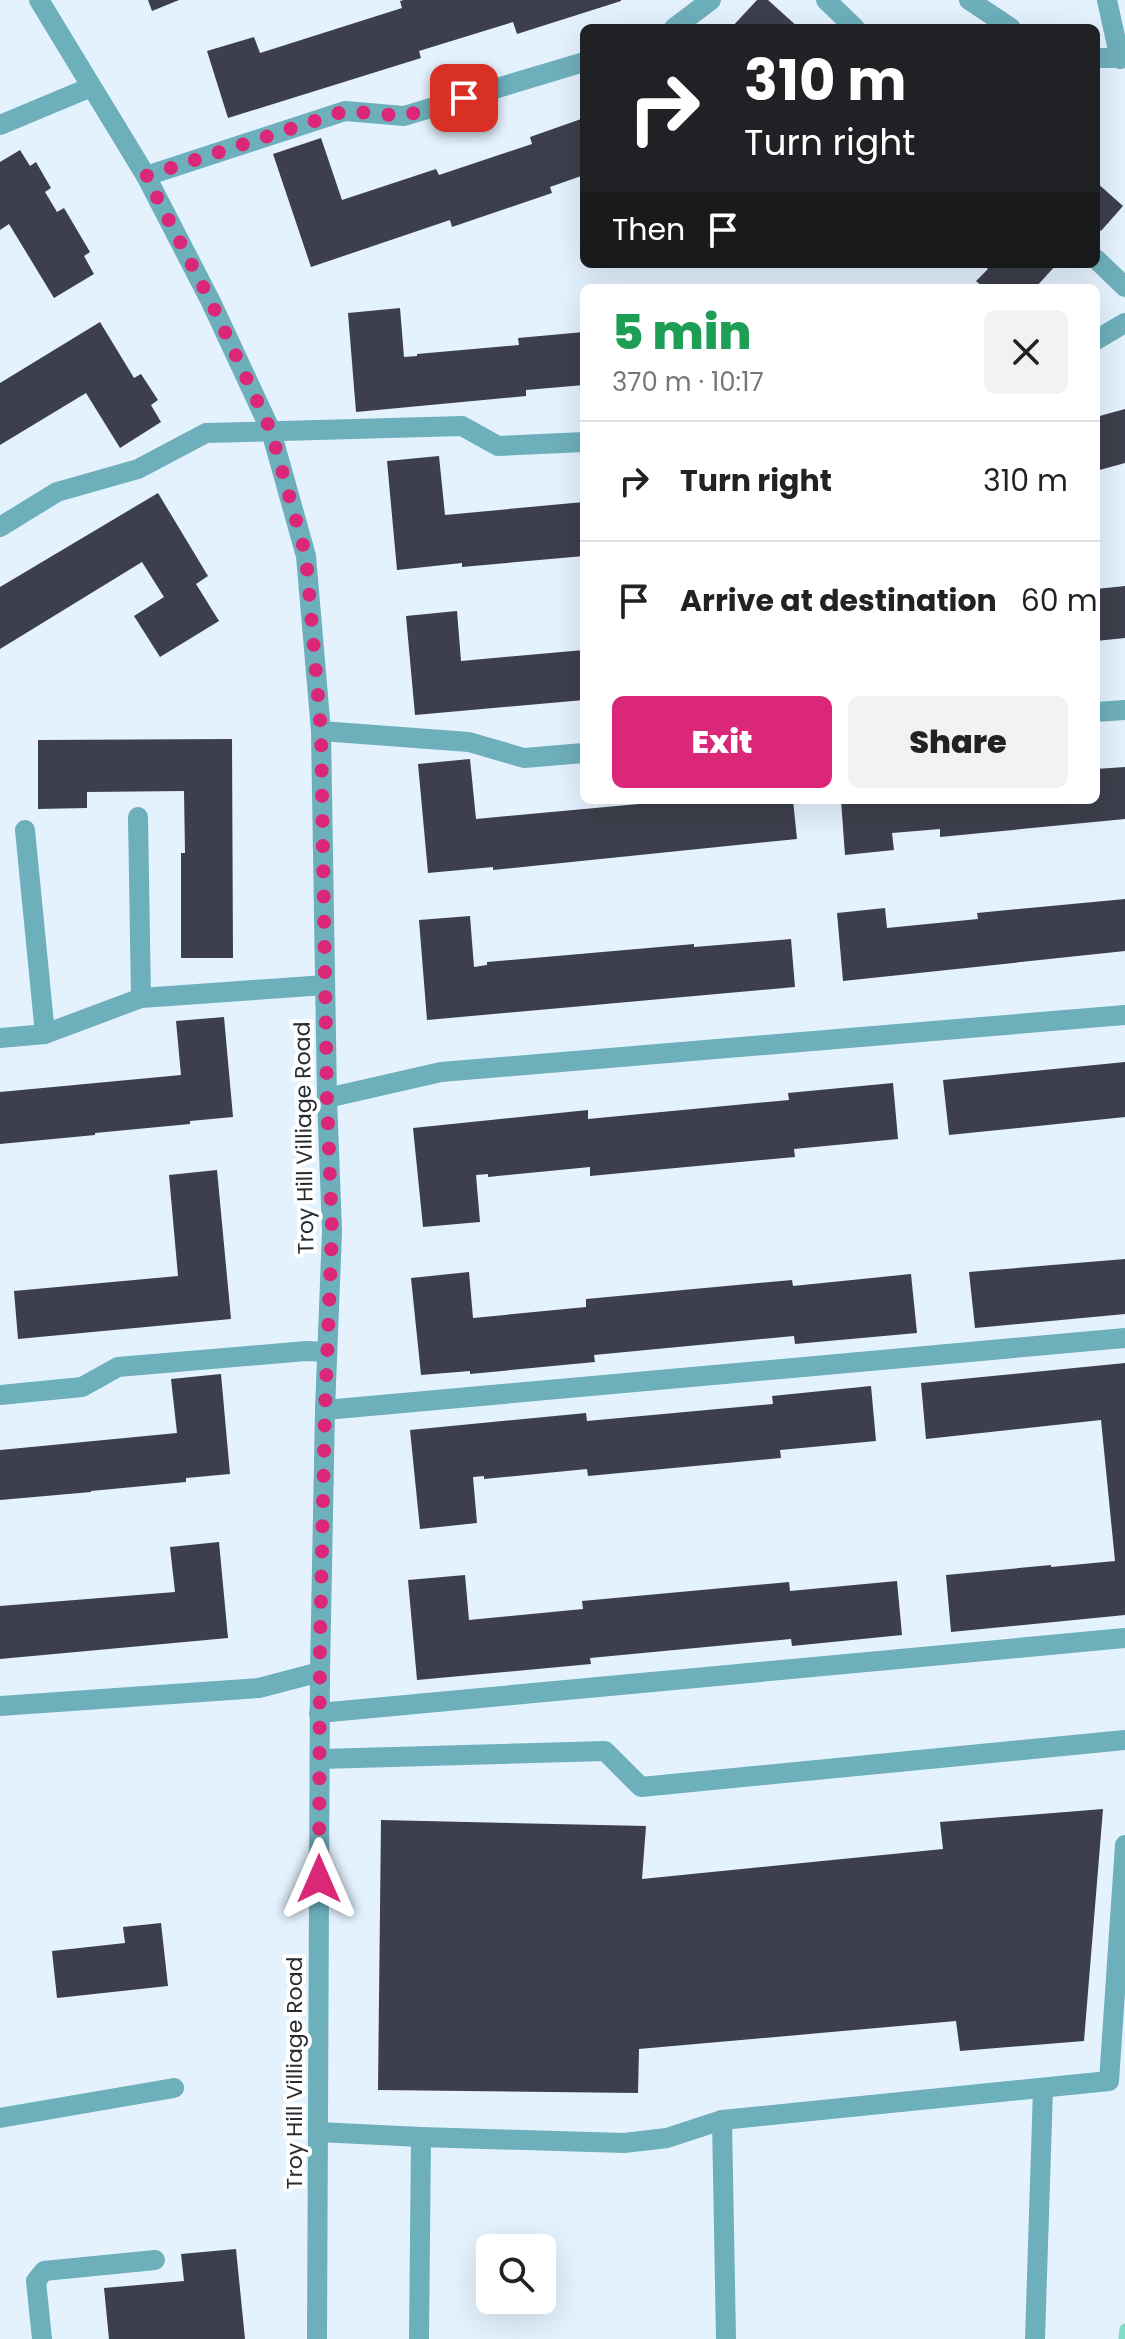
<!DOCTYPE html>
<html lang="en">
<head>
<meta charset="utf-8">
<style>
	body { margin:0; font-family:Poppins,sans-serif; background:#f2f2f2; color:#222; height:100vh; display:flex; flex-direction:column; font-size:30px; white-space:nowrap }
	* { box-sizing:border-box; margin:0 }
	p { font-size:26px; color:#767676 }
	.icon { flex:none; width:44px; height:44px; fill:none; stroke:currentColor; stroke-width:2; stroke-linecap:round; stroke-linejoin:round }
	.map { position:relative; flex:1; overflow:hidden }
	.sheet { position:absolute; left:580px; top:284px; width:520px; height:520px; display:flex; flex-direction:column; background:#fff; border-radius:12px; box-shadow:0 8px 32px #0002 }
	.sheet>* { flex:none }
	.guide { position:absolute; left:580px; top:24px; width:520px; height:244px; border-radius:12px; box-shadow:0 8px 32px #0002; background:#202124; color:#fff; overflow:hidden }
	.tools { position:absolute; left:476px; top:2234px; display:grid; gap:16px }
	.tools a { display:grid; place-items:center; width:80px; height:80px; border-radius:12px; background:#fff; box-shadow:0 8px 32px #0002; font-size:40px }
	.pin { position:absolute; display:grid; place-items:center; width:68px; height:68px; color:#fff; margin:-34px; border-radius:16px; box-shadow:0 4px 12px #0006 }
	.me { position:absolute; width:88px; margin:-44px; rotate:0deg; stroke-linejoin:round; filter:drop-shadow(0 0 6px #0008) }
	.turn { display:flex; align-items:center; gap:28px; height:168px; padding:0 32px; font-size:36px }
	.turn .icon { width:104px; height:104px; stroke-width:2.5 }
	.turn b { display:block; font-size:56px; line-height:68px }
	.then { display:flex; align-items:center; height:76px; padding:0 32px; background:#0003; gap:16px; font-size:30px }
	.round { display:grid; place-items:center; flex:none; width:84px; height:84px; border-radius:12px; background:#f2f2f2 }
	.headline { display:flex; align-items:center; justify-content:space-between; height:136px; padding:0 32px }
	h1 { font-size:48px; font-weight:800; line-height:60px; color:#1e9e55 }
	.primary-button { display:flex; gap:16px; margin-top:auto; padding:16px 32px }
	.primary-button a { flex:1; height:92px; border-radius:12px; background:#db2777; color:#fff; font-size:32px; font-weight:800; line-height:92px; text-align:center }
	.primary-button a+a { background:#f2f2f2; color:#222 }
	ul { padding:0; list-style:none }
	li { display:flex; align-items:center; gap:24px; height:120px; padding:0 32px; border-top:2px solid #e0e0e0 }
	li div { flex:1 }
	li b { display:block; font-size:30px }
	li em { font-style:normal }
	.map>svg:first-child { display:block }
</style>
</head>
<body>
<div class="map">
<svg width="1125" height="2339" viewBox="0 0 1125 2339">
	<rect width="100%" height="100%" fill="#e4f2fe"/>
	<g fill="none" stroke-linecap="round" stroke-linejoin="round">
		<polyline stroke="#80dcc6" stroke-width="11" points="1124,2339 1125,2329"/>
	</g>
	<g fill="#3d3f4c">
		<polygon points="148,0 179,0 152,11"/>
		<polygon points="404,0 621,0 621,1 517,34 513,22 419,51 421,58 228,118 207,51 254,37 260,53 402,8 400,1"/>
		<polygon points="757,0 768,0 799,28 731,28"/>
		<polygon points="584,118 584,175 550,187 552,193 452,227 450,220 311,267 273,154 321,138 342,200 436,169 439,175 532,144 530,137"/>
		<polygon points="20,150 30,166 36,162 51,188 45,192 57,212 64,208 90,252 84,256 94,274 54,298 9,224 0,230 0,162"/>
		<polygon points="1096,182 1123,206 1101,231 1096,226"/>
		<polygon points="982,264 1057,264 1035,288 984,288 976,281 988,269"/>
		<polygon points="400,308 404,357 417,356 417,354 519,345 518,338 584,332 584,385 526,390 526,396 356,412 348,313"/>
		<polygon points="100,322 134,378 141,374 158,400 151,405 161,422 120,448 86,393 0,445 0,383"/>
		<polygon points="1125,409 1125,463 1096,471 1096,417"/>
		<polygon points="439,456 445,515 584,502 584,556 462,567 462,563 397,570 387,461"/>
		<polygon points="158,493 208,576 196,584 219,621 160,657 134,616 164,597 142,562 0,649 0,587"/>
		<polygon points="1125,586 1125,638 1096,641 1096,589"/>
		<polygon points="457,611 461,661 584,650 584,700 415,715 406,616"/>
		<polygon points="232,739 233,958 181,958 181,853 185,853 184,791 87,792 87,808 38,809 38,740"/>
		<polygon points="470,759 476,819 682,800 793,800 797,839 493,870 493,867 428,873 418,764"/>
		<polygon points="1125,767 1125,819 940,837 940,829 892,833 894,850 845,855 841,800 1096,800 1096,769"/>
		<polygon points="1125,899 1125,951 843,981 837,913 885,908 887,928 978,919 977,913"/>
		<polygon points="470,916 474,967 487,965 487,962 694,944 694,947 791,939 795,987 427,1020 419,920"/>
		<polygon points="224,1017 233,1117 190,1121 190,1124 95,1133 95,1135 0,1144 0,1092 181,1075 176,1021"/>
		<polygon points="1125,1062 1125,1117 949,1135 943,1080"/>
		<polygon points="893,1083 898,1139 794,1149 795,1157 590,1176 590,1167 488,1177 488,1174 476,1175 480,1222 423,1227 413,1128 588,1110 588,1119 789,1100 788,1093"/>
		<polygon points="217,1170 231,1319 18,1339 14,1291 178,1276 169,1175"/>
		<polygon points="1125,1259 1125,1314 975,1328 969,1272"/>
		<polygon points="469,1272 473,1318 586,1307 586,1299 792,1280 793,1286 911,1274 917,1333 795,1344 794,1336 594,1355 595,1362 470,1374 470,1371 421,1375 411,1278"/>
		<polygon points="1125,1363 1125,1615 951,1632 946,1575 1051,1565 1051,1567 1115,1561 1101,1420 926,1439 921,1383"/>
		<polygon points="221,1374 230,1474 186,1478 186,1482 91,1491 91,1492 0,1500 0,1450 177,1433 171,1379"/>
		<polygon points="871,1386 876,1441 780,1450 781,1458 588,1476 587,1469 484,1479 484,1476 473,1477 477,1523 420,1529 410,1430 586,1413 587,1421 773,1404 772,1396"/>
		<polygon points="219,1542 228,1638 0,1659 0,1606 175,1592 170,1547"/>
		<polygon points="465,1575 469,1620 583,1609 582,1601 789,1582 790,1591 897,1581 902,1635 792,1646 791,1639 590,1658 591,1664 417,1680 408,1580"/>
		<polygon points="1103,1809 1084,2041 960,2051 956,2021 639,2049 638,2093 378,2090 381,1820 646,1826 642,1879 943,1849 940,1822"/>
		<polygon points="161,1923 168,1986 57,1998 52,1951 125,1943 123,1927"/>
		<polygon points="236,2249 245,2339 109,2339 104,2288 184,2281 181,2254"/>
	</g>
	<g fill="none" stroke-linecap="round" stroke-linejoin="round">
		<g stroke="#6dafbb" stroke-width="20">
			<polyline points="39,0 146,176 211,302 271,431 306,556 321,731 327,1098 332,1231 325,1410 320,1672 317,2339"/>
			<polyline points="826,0 855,28"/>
			<polyline points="969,0 1011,28"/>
			<polyline points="1107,0 1120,59"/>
			<polyline points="674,28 711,0"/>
			<polyline points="1096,58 1125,58"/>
			<polyline points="0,125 91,87"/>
			<polyline points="146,176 345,111 404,116 584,62"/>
			<polyline points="1096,259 1125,287"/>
			<polyline points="1096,340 1125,323"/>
			<polyline points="0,527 57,492 138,469 206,433 462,426 498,446 584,442"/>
			<polyline points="1096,712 1125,710"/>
			<polyline points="321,731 469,742 524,758 584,753"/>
			<polyline points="138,817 141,998"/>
			<polyline points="25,830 45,1034"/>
			<polyline points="0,1038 45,1034 141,998 325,985"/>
			<polyline points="327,1098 441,1072 1125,1015"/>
			<polyline points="0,1395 82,1387 118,1367 306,1351 327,1352"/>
			<polyline points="325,1410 1125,1338"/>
			<polyline points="0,1706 259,1688 320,1672"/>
			<polyline points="319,1713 1125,1638"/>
			<polyline points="320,1759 605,1751 641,1787 1125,1740"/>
			<polyline points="0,2118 174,2088"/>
			<polyline points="722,2120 726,2339"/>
			<polyline points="318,2132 421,2137 624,2143 667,2138 722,2120 1109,2081 1125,1845"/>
			<polyline points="42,2339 36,2281 44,2271 155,2260"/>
			<polyline points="419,2339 421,2137"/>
			<polyline points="1035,2339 1043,2089"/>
		</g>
	</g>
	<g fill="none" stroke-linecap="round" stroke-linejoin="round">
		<polyline stroke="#db2777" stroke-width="14" stroke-dasharray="0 25.2" points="319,1879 320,1643 325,1410 332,1231 327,1098 321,731 306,556 271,431 211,302 146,176 345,111 404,116 464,98"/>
	</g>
	<g text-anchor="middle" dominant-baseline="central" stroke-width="8" stroke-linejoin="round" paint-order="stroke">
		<g font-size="22" fill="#272c31" stroke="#fff">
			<text transform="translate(304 1138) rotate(-91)">Troy Hill Villiage Road</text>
			<text transform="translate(294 2073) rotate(-90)">Troy Hill Villiage Road</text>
		</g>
	</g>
</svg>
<div class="tools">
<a><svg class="icon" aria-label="search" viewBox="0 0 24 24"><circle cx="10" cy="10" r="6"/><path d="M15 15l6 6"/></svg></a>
</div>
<div class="pin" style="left:464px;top:98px;background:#d93025"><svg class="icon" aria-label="arrive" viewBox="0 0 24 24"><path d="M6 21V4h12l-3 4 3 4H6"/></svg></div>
<svg class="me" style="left:319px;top:1879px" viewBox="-20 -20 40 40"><path d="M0-17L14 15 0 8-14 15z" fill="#db2777" stroke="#fff" stroke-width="4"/></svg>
<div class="guide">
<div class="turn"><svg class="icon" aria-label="right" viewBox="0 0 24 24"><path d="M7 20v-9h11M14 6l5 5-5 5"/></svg><div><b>310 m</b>Turn right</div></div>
<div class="then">Then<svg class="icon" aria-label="arrive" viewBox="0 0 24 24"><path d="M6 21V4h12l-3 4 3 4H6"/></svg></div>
</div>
<section class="sheet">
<div class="headline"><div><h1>5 min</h1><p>370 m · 10:17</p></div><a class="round"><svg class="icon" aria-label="close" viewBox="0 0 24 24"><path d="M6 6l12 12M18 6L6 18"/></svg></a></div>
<ul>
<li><svg class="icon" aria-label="right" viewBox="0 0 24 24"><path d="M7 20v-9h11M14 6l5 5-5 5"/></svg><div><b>Turn right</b></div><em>310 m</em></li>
<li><svg class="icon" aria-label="arrive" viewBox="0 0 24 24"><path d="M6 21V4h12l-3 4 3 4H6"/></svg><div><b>Arrive at destination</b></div><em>60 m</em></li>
</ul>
<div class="primary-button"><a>Exit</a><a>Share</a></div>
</section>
</div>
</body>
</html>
